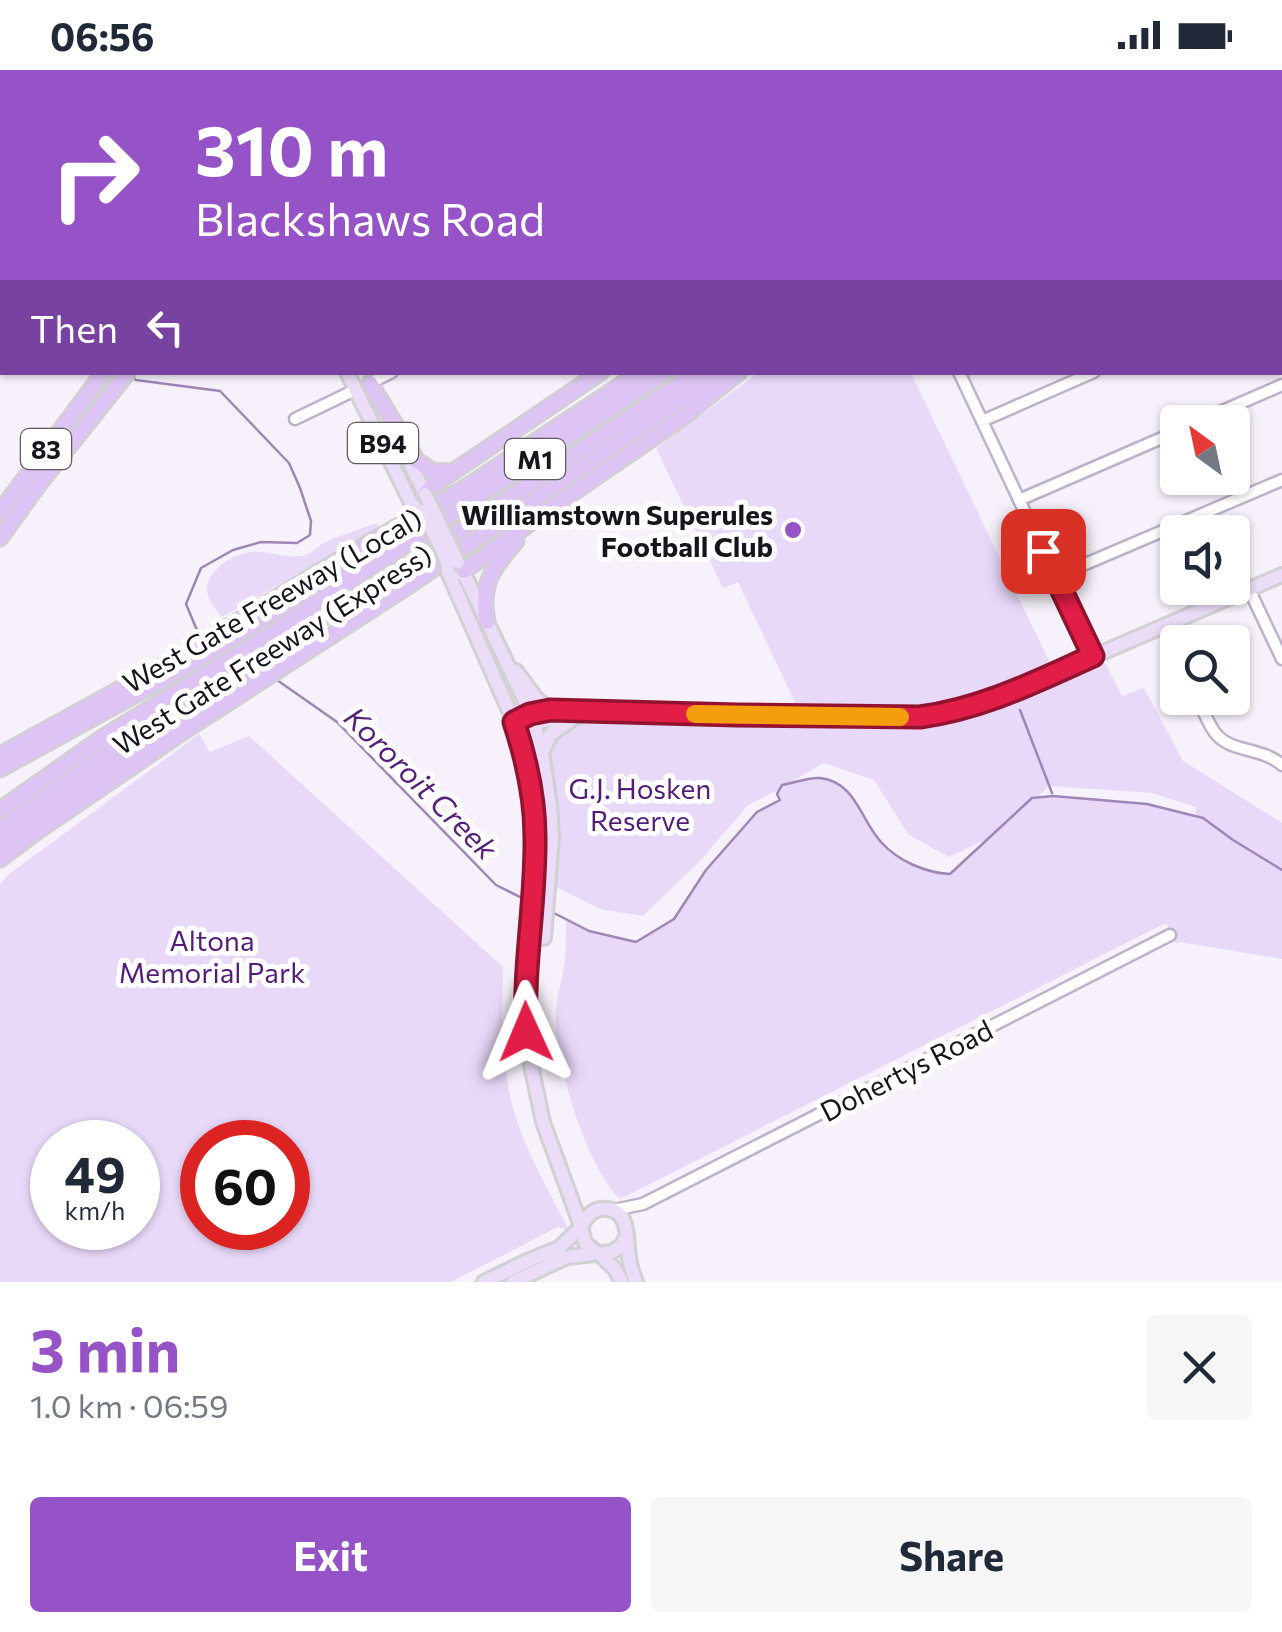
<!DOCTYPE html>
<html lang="en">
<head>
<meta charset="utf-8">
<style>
	body { margin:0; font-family:Commissioner,sans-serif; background:#f6f6f7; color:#1f2937; height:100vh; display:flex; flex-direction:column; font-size:38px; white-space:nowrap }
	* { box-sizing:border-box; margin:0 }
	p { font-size:32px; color:#747a83 }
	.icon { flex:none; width:55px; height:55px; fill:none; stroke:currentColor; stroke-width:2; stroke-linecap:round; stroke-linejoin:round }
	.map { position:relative; height:1212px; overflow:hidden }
	.panel { display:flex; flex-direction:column; background:#fff; flex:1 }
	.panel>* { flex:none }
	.top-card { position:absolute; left:0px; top:0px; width:1282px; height:305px; box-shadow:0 2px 8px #0004; background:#9653c8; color:#fff; overflow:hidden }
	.needle { width:65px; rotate:327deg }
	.tools { position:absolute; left:1160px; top:335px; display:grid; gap:20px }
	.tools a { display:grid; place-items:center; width:90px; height:90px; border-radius:10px; background:#fff; box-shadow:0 2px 8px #0004; font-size:50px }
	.speed { position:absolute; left:30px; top:1050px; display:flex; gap:20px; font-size:50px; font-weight:700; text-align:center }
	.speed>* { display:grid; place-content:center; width:130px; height:130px; border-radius:50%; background:#fff; box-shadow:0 2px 8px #0004; line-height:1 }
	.speed small { font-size:25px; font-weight:400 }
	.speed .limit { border:15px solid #d22; background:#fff; color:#111 }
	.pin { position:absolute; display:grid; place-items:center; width:85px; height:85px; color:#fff; margin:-42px; border-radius:20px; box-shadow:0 5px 15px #0006 }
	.me { position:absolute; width:110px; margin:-55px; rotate:359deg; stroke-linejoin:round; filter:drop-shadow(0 0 8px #0008) }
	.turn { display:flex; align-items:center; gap:35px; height:210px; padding:0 30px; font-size:45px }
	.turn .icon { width:130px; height:130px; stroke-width:2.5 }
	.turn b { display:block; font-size:70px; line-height:85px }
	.then { display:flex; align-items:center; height:95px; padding:0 30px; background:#0003; gap:20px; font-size:38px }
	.round { display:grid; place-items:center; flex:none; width:105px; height:105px; border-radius:10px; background:#f6f6f7 }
	.overview { display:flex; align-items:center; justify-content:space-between; height:170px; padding:0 30px }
	h1 { font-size:60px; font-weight:700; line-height:75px; color:#9653c8 }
	.action { display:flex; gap:20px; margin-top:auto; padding:20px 30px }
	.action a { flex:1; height:115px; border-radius:10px; background:#9653c8; color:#fff; font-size:40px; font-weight:700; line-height:115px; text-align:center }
	.action a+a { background:#f6f6f7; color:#1f2937 }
	.status { display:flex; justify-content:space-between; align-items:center; height:70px; padding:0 50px; background:#fff; direction:ltr }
	.status svg { height:28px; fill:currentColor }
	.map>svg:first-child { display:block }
</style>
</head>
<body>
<div class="status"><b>06:56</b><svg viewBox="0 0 49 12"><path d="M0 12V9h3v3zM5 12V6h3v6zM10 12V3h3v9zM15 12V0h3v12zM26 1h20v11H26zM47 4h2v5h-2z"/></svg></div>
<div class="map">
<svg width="1282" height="1212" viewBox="0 0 1282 1212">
	<rect width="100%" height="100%" fill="#f6f1fb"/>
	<g fill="#e9d9f9" fill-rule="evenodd">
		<polygon points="758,303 911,303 1051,595 938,641 798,639 738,512 723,518 656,378"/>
		<path d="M 377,453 L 379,458 L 222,547 C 217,540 207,530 207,520 C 207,500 233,484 251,482 C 268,480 289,490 305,485 C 314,482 318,476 325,472 C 342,465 360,459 377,453 Z"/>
		<path d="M 1105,593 L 1122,626 L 1144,618 L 1183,691 L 1282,753 L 1282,889 L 1179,872 L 1176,874 L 1166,853 L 620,1129 C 587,1098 552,987 556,941 C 557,923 564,906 565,888 C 566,875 566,862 566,849 L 589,861 L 637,872 L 673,849 L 706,800 L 757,742 L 779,730 L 777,724 L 780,719 L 748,735 L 699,792 L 643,846 L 600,839 L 556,817 C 557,783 559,748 555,713 C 554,701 547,686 553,674 C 563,656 590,652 609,649 L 865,655 L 929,654 L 970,646 L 1012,632 ZM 824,693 L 874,710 L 909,765 L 949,787 L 985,770 L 968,790 L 950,804 C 926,803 898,791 881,772 C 861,749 855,711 819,708 C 810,707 798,712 789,713 ZM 1048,716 L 1152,723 L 1196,737 L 1195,749 L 1194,746 L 1147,734 L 1053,726 L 1037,728 Z"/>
		<path d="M 199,664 L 210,682 L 249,666 L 503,897 C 502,942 501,986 511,1030 C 522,1076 548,1119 569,1160 L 558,1157 L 451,1212 L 0,1212 L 0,814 L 8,805 ZM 52,1072 L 138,1072 L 138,1158 L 52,1158 ZM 202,1072 L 288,1072 L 288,1158 L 202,1158 Z"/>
	</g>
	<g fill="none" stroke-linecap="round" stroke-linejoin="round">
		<g stroke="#9f86b6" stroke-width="2.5">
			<polyline points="0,255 2,256"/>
			<polyline points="132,307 136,310 220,321 289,393 300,418 311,451 310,465 297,473 261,472 233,480 201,498 186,534 196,558 203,564"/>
			<polyline points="277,610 337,652 496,815 524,829"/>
			<polyline points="1020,640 1052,723"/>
			<path d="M 550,841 L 589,861 L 636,872 L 674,849 L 706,800 L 757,742 L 780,730 L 777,724 L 782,715 C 793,713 809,707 820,708 C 856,712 860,749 881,772 C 898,791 926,803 950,804 L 1032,728 L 1053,726 L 1147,734 L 1203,748 L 1233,770 L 1282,800"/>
		</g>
		<g stroke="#beb2ca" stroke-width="15">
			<g id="minor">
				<polyline points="376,0 376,2"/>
				<polyline points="475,0 476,2"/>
				<polyline points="1202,0 1203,2"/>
				<polyline points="449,2 454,0"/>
				<polyline points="733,2 738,0"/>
				<polyline points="1021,2 1027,0"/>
				<polyline points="0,153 2,156"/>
				<polyline points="1280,165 1282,169"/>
				<polyline points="1280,222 1282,221"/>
				<polyline points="959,302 1093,587"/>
				<polyline points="370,313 392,302"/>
				<polyline points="295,349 355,320"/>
				<polyline points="982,351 1094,302"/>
				<polyline points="1197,352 1282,315"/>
				<polyline points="1019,430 1178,361"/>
				<polyline points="1055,507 1282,410"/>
				<polyline points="1249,519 1282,589"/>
				<polyline points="1164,556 1178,586"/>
				<path d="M 1197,628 C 1203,639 1208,654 1216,664 C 1232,683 1262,677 1282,695"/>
				<polyline points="614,1140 643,1134 1170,865"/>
			</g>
		</g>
		<g stroke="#d1d0d2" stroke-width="18">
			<g id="major">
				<polyline points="347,302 417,445"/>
				<polyline points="404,381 425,424 423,431"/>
				<polyline points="460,495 531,644 542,682 550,735 552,768 544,868"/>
				<polyline points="464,501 453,504 448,502 514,652 525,692 535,764 526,913 529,986 543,1052 581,1156"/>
				<polyline points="516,601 536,628 550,640"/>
				<polyline points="514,652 531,644 550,640 893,647 946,644 988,632 1282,505"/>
				<polyline points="528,653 578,647"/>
				<polyline points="542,682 551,664 570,651"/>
				<path d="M 597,1183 L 585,1173 L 581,1156 C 587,1146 594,1137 607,1139 C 631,1141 626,1171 629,1188 C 630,1196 633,1204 636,1212"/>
				<polyline points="599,1184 615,1199 622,1212"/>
				<polyline points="484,1212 527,1191 559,1178 581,1157"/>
				<polyline points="513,1212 567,1187 612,1182 622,1175 627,1165"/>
			</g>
		</g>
		<g stroke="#d1d0d2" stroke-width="19">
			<g id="highway">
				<polyline points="337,2 339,0"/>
				<polyline points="363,2 364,0"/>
				<polyline points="1079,2 1083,0"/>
				<polyline points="1104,2 1108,0"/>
				<polyline points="1130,2 1133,0"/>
				<polyline points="1155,2 1158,0"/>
				<polyline points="370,313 417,391 432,401 452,402"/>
				<polyline points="425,424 432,416 601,302"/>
				<polyline points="0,442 104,302"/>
				<polyline points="0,468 39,414 128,302"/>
				<polyline points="464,501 545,442 683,347 739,302"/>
				<path d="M 487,552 C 480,514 492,499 516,471"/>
				<polyline points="239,615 316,563"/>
				<polyline points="0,685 180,586 344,487 462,420 641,302"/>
				<polyline points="0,699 187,596 387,472"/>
				<polyline points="0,740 102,668 266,567 665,302"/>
				<polyline points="0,759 131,666 283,573 459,461 697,302"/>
				<polyline points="0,772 80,717 191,646"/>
				<polyline points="0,789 39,760 184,661 411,514 721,302"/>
			</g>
		</g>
		<use href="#minor" stroke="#fff" stroke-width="10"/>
		<use href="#major" stroke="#ebdcf8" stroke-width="12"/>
		<use href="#highway" stroke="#ddc4f4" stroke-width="14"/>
		<g stroke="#d1d0d2" stroke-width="18" stroke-linecap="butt">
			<g id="major-bridge">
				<polyline points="425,424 458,492"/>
				<polyline points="423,441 447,491 448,502"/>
			</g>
		</g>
		<use href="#major-bridge" stroke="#ebdcf8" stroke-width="12"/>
	</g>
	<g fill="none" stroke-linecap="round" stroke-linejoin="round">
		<g stroke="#92132f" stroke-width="25">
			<path id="route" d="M 526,962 C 523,896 536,832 535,767 C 535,729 526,688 514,652 L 530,644 L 550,640 L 737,645 L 920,647 C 982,639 1037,611 1093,586 L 1043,481"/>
		</g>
		<use href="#route" stroke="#e11d48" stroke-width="18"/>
		<polyline stroke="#f59e0b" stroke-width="18" points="695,644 900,647"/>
	</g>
	<circle fill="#9653c8" stroke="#fff" stroke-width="4" cx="793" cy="460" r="10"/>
	<g text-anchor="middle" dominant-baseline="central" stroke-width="10" stroke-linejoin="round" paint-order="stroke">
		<g fill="#fff" stroke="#5d5a60" stroke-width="2.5">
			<rect x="348" y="353" width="70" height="40" rx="8"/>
			<rect x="21" y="359" width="50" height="40" rx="8"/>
			<rect x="505" y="369" width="60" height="40" rx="8"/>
		</g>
		<g font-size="25" font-weight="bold" fill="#18141c">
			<text x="383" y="373">B94</text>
			<text x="46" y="379">83</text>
			<text x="535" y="389">M1</text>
		</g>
		<g font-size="28" font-weight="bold" fill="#18141c" stroke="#fff" text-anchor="end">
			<text x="773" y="444">Williamstown Superules<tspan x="773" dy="32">Football Club</tspan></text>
		</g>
		<g font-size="28" fill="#18141c" stroke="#fff">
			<text transform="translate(272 530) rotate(-30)">West Gate Freeway (Local)</text>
			<text transform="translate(272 579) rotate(-32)">West Gate Freeway (Express)</text>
			<text transform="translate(906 1000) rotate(-27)">Dohertys Road</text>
		</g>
		<g font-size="28" fill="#541c79" stroke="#fff">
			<text x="640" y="718">G.J. Hosken<tspan x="640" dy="32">Reserve</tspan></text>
			<text x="212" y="870">Altona<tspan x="212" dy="32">Memorial Park</tspan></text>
		</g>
		<g font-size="30" font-style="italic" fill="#561e7b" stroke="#fff">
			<text transform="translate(422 712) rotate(45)">Kororoit Creek</text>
		</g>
	</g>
</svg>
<div class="tools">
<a><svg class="needle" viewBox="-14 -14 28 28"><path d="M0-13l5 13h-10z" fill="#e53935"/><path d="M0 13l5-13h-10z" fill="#747a83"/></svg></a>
<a><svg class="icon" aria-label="sound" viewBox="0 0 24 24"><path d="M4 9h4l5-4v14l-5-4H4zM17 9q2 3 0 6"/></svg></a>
<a><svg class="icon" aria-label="search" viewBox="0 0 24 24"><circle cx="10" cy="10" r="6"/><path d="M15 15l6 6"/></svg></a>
</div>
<div class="speed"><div>49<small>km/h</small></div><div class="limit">60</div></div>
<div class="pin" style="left:1043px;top:481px;background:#d93025"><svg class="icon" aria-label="arrive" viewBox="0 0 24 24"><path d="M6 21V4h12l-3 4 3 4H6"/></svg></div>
<svg class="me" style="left:526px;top:962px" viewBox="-20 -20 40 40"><path d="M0-17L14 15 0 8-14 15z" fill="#e11d48" stroke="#fff" stroke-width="4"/></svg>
<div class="top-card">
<div class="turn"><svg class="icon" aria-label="right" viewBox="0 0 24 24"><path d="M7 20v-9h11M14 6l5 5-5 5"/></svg><div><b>310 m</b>Blackshaws Road</div></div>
<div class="then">Then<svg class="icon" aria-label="left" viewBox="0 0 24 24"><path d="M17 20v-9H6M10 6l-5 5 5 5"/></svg></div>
</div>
</div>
<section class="panel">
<div class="overview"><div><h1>3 min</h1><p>1.0 km · 06:59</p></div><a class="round"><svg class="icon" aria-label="close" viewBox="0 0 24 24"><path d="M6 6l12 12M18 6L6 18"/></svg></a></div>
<div class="action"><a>Exit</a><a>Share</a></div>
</section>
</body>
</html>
